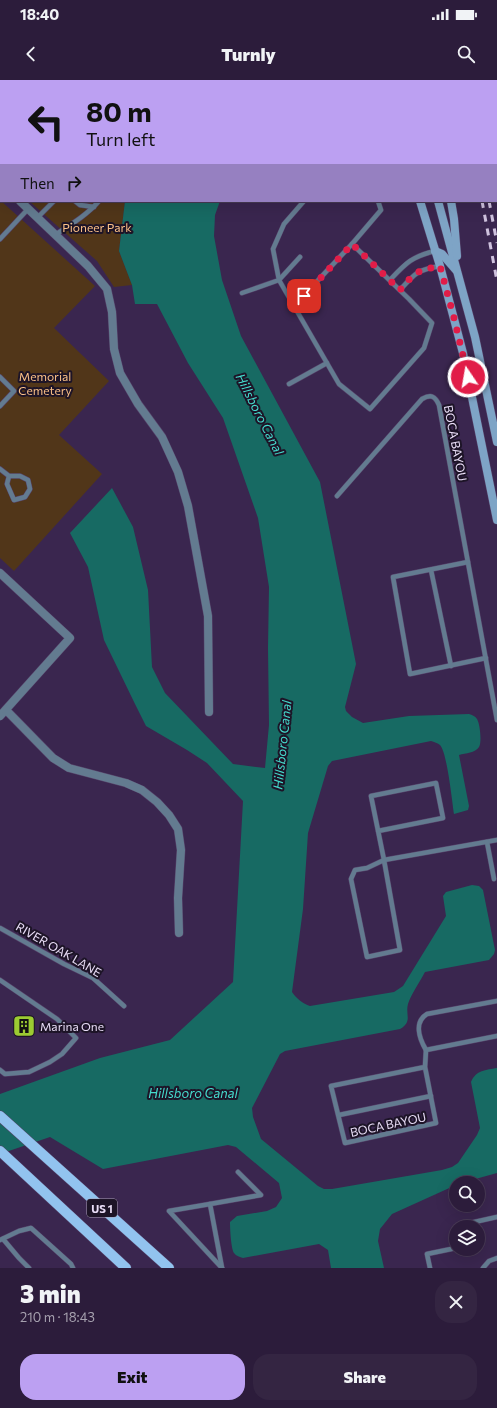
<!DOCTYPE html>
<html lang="en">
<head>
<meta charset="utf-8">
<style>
	body { margin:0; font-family:Commissioner,sans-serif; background:#342542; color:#f1f3f6; height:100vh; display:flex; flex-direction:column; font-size:15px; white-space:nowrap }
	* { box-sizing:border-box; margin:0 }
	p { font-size:13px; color:#a6a1af }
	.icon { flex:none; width:22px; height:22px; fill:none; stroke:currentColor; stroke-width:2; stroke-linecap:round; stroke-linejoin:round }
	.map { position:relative; height:1188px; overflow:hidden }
	.details { display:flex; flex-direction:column; background:#2c1c3b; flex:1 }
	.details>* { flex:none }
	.top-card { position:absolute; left:0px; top:0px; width:497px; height:122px; box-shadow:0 4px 16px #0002,0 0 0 1px #483a55; background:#bca0f2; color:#111; overflow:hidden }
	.buttons { position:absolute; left:449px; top:1096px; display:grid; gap:8px }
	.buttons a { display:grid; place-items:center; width:36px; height:36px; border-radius:50%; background:#2c1c3b; box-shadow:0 4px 16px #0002,0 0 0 1px #483a55; font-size:20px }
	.pin { position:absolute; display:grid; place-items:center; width:34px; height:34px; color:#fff; margin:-17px; border-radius:8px; box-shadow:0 2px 6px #0006 }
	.me { position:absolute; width:44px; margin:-22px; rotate:348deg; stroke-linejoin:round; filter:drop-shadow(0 0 3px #0008) }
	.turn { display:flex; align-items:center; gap:14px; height:84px; padding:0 20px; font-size:18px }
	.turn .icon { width:52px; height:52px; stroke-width:2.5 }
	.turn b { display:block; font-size:28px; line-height:34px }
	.then { display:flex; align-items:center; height:38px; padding:0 20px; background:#0003; gap:8px; font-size:15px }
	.round { display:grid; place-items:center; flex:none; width:42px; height:42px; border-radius:16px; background:#342542 }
	.overview { display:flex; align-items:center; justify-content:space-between; height:68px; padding:0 20px }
	h1 { font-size:24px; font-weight:800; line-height:30px }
	.button { display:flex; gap:8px; margin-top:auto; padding:8px 20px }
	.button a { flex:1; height:46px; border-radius:16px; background:#bca0f2; color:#111; font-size:16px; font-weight:800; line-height:46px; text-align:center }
	.button a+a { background:#342542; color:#f1f3f6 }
	.status { display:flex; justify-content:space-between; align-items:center; height:28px; padding:0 20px; background:#2c1c3b; direction:ltr }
	.status svg { height:11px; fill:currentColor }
	header { display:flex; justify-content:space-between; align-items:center; height:52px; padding:0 20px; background:#2c1c3b; font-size:18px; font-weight:800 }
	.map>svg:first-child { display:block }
</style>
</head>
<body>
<div class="status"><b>18:40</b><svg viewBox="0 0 49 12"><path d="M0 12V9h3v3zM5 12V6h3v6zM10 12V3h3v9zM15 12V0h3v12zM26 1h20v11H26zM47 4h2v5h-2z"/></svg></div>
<header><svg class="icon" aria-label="back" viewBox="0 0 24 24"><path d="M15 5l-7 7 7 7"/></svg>Turnly<svg class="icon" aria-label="search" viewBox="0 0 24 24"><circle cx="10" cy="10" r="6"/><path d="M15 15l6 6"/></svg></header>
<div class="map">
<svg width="497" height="1188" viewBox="0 0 497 1188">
	<rect width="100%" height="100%" fill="#3a264f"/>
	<g fill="#513619">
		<polygon points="0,0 268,0 1,1 1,97"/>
		<polygon points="0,120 95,206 54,248 109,301 59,355 102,394 14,491 0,478"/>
		<polygon points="29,121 125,121 119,171 132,205 114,207 97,181"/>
	</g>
	<path fill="#176a63" d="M 125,121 L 220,121 L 215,135 L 214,156 L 222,200 L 241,256 L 320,402 L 356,584 L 345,627 L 346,631 L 352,637 L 363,643 L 409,636 L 469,634 C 472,635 475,636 477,639 C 480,644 482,662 479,667 C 475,673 466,673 459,675 L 469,726 L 468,730 L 454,734 C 452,721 447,672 440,665 C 438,663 434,662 431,661 L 337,680 L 332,681 L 328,686 L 308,753 L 303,829 L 292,912 C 296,918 303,924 310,926 L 394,912 L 403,906 L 446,836 L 443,816 L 446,812 L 472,805 L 479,806 L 483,810 L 495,870 L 494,874 L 489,880 L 425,892 C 421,900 410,916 408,924 C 405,935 413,941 400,949 L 285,971 L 280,974 L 252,1028 L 253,1037 L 261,1059 L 318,1106 L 324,1109 L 332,1109 L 442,1090 L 452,1087 L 458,1083 L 477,1055 L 480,1048 L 471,1002 C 476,990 486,990 497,988 L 497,1093 L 461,1103 L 456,1103 L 456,1105 L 392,1134 L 380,1149 L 378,1161 L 384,1188 L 331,1188 L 328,1170 L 319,1164 L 243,1178 C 240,1177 236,1176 234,1173 C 231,1168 230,1149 230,1142 L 237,1136 L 267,1131 L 276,1127 L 282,1118 L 279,1103 L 236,1067 L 228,1065 L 103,1089 L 50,1057 L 0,1074 L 0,1014 L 100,978 L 170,960 L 233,902 L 243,721 L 207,683 L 187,670 L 146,646 L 135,624 L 104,560 L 88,487 L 70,453 L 112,408 L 133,447 L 148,510 L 152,587 L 165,613 L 233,684 L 265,688 L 269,645 L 268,568 L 269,507 L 258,438 L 223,338 L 188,283 L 157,224 L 135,224 L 132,205 L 119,171 Z"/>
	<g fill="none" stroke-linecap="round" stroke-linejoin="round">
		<g stroke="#56436a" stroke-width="5.5">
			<g id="service">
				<polyline points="150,0 153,1"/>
				<polyline points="144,1 146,0"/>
				<polyline points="0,21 1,20"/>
				<polyline points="75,121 80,125 94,127"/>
				<polyline points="37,138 54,121"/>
				<path d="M 55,155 C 70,145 87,135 99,121"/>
				<polyline points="0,159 28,129"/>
				<polyline points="300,177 279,200 294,226 352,164"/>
				<path d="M 390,200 C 406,183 411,177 435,171"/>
				<path d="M 400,210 C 415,193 417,190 440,186"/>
				<polyline points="242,213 279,200 273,169 284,144 304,121"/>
				<polyline points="294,226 339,304 370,329 424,268 432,243 409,219 352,164 381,130 378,121"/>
				<polyline points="0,297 14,311 0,326"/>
				<polyline points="289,304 327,283"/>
				<polyline points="0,389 9,396 20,396 28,400 30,409 25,417 14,420 7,404 9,396"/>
				<path d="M 337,416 L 422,319 C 431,314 435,316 439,325 L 497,640"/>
				<polyline points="468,482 393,497 410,594 486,578"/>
				<polyline points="431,490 451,586"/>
				<polyline points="378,751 443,738 436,703 371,716 384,780 497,760"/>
				<polyline points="487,762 494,799"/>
				<polygon points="384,780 400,870 367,877 351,799 355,790 367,788"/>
				<polyline points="0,848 64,884 93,898 124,926"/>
				<polyline points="0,900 57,939 76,958 62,974 50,982 29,992 5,994 0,990"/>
				<path d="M 426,970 C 419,958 414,942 427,934 L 497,921"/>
				<polyline points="425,987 331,1006 345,1063 436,1043 425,987 426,970 497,956"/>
				<polyline points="339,1035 431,1016"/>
				<polyline points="210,1124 169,1131 222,1188"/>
				<polyline points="471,1147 470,1143 497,1137"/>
				<polyline points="3,1159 19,1178 29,1188"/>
				<polyline points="0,1160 19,1151 31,1148 71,1184 73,1188"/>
				<polyline points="222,1188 210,1124 261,1115 238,1092"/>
				<polyline points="430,1188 427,1174 456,1168"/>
				<polyline points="483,1188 489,1181 497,1178"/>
			</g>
		</g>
		<g stroke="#56436a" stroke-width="9">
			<g id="minor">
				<polyline points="0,103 1,104"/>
				<polyline points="20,121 88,186 107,209 112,232 114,269 120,293 138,324 162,357 178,392 188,426 208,536 209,632"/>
				<polyline points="0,493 70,558 0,636"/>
				<polyline points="6,630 53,678 69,688 126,703 142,710 157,722 169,735 178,749 181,770 178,818 179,853"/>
			</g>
		</g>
		<g stroke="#56436a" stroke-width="9">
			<g id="secondary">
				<polyline points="386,0 386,1"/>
				<polyline points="405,0 405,1"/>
				<polyline points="428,0 429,1"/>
				<polyline points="420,121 440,186 463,273 497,440"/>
				<polyline points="438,121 475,257 497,362"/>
				<polyline points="451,121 454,139 457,176"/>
				<polyline points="435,171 442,174 456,190"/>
			</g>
		</g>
		<g stroke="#56436a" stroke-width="11">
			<g id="primary">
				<polyline points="0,1036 169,1188"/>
				<polyline points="0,1071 126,1188"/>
			</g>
		</g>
		<use href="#service" stroke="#637b90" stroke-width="4.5"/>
		<use href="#minor" stroke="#637b90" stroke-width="8"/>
		<use href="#secondary" stroke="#7ea4c6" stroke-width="8"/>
		<use href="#primary" stroke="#92c3ef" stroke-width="10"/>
		<g stroke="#cfc2de" stroke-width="3" stroke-dasharray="7 7" stroke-linecap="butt">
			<polyline points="460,0 460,1"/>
			<polyline points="466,0 467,1"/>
			<polyline points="482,121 497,201"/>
			<polyline points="489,121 497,163"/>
		</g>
	</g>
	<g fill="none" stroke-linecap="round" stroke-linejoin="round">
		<polyline stroke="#e11d48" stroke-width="7" stroke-dasharray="0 12.6" points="304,216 352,164 400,210 412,196 422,190 440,186 454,238 468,297"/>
	</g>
	<defs>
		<g id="building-square" transform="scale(1.15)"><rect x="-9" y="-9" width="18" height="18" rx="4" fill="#9ccb32" stroke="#1d1427"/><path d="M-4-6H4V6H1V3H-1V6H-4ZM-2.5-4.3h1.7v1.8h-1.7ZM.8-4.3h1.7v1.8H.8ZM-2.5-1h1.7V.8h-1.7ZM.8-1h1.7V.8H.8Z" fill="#111"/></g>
	</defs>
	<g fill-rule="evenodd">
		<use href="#building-square" x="24" y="946"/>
	</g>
	<g text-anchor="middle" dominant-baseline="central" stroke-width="4" stroke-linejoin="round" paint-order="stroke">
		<rect fill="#1d1427" stroke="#aba0b8" stroke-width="1" x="87" y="1119" width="30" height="18" rx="3"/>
		<g font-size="11" font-weight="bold" fill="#e8dcf6">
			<text x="102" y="1128">US 1</text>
		</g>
		<g font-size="12" fill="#fcc187" stroke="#1d1427">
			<text x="97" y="147">Pioneer Park</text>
			<text x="45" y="296">Memorial<tspan x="45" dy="14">Cemetery</tspan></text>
		</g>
		<g font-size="12" fill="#e8dcf6" stroke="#1d1427">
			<text transform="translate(456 363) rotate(79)">BOCA BAYOU</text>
			<text transform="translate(59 869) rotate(30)">RIVER OAK LANE</text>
			<text transform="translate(388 1044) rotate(-12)">BOCA BAYOU</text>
		</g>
		<g font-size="12" fill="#e8dcf6" stroke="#1d1427" text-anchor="start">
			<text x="40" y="946">Marina One</text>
		</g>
		<g font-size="13" font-style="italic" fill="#45dbcd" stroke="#1d1427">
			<text transform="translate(260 334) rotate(63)">Hillsboro Canal</text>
			<text transform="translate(282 665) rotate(-84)">Hillsboro Canal</text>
			<text x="193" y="1013">Hillsboro Canal</text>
		</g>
	</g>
</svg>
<div class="buttons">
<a><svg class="icon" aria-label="search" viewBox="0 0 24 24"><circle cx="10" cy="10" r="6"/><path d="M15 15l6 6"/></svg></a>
<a><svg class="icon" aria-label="layers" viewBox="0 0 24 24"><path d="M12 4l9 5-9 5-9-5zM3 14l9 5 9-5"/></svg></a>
</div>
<div class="pin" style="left:304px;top:216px;background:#d93025"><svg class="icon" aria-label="arrive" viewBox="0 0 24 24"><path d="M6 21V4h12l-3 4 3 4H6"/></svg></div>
<svg class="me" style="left:468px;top:297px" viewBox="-20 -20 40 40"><circle r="17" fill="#e11d48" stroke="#fff" stroke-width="3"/><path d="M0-11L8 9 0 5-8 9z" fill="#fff"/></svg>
<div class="top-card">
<div class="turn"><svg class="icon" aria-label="left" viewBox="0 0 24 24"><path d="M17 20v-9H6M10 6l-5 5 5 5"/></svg><div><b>80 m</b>Turn left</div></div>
<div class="then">Then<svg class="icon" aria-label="right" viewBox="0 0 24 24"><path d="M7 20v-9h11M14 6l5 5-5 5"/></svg></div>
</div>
</div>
<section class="details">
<div class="overview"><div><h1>3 min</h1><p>210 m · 18:43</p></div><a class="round"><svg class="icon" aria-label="close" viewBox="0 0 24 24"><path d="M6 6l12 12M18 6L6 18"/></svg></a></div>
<div class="button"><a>Exit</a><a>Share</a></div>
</section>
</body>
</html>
